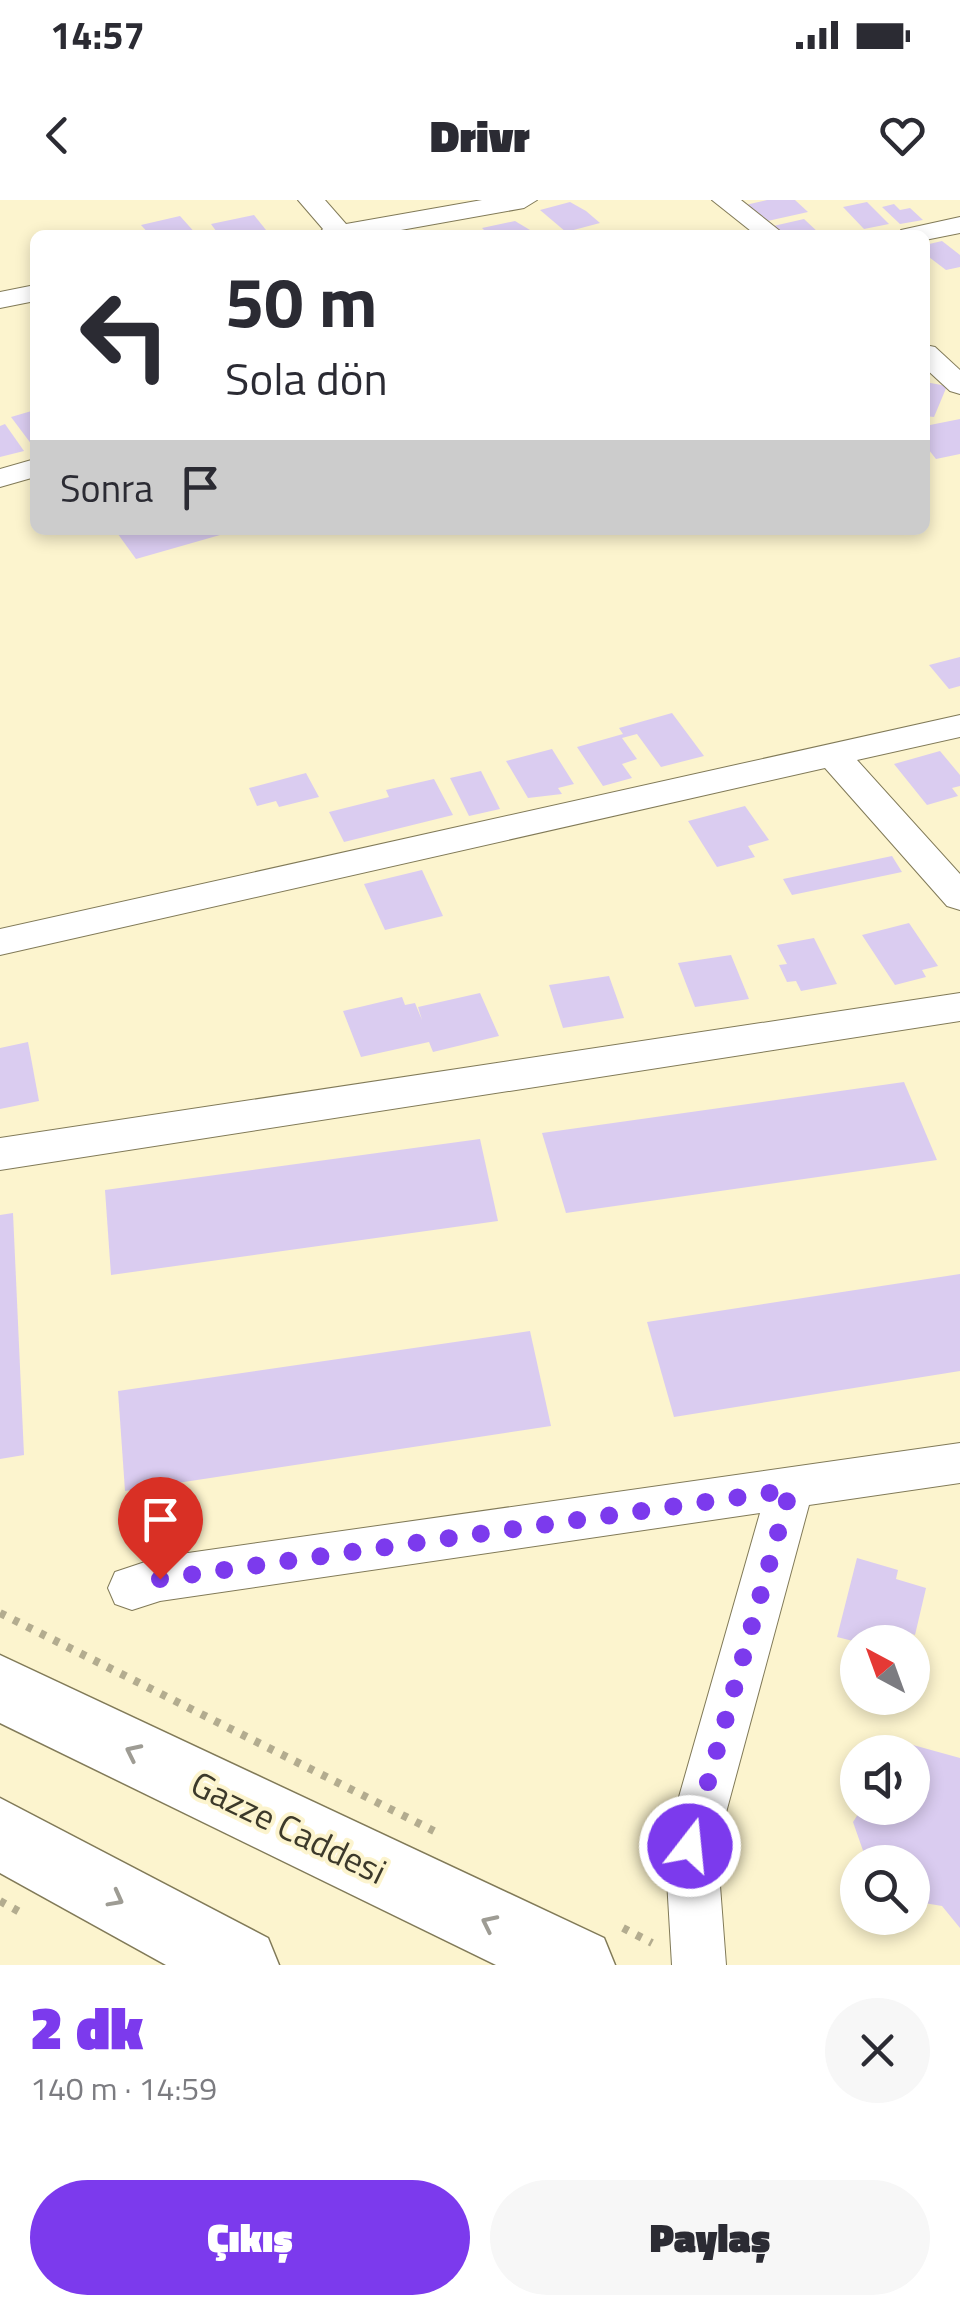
<!DOCTYPE html>
<html lang="tr">
<head>
<meta charset="utf-8">
<style>
	body { margin:0; font-family:"Titillium Web",sans-serif; background:#f7f7f7; color:#2b2b33; height:100vh; display:flex; flex-direction:column; font-size:38px; white-space:nowrap }
	* { box-sizing:border-box; margin:0 }
	p { font-size:32px; color:#7c7c81 }
	.icon { flex:none; width:55px; height:55px; fill:none; stroke:currentColor; stroke-width:2; stroke-linecap:round; stroke-linejoin:round }
	.map { position:relative; height:1765px; overflow:hidden }
	.drawer { display:flex; flex-direction:column; background:#fff; flex:1 }
	.drawer>* { flex:none }
	.guide { position:absolute; left:30px; top:30px; width:900px; height:305px; border-radius:15px; box-shadow:0 5px 15px #0003; background:#fff; color:#2b2b33; overflow:hidden }
	.needle { width:65px; rotate:319deg }
	.controls { position:absolute; left:840px; top:1425px; display:grid; gap:20px }
	.controls a { display:grid; place-items:center; width:90px; height:90px; border-radius:50%; background:#fff; box-shadow:0 5px 15px #0003; font-size:50px }
	.pin { position:absolute; display:grid; place-items:center; width:85px; height:85px; color:#fff; margin:-102px -42px; border-radius:50% 50% 50% 0; rotate:-45deg; box-shadow:0 0 10px #0007 }
	.pin .icon { rotate:45deg }
	.me { position:absolute; width:110px; margin:-55px; rotate:16deg; stroke-linejoin:round; filter:drop-shadow(0 0 8px #0008) }
	.turn { display:flex; align-items:center; gap:35px; height:210px; padding:0 30px; font-size:45px }
	.turn .icon { width:130px; height:130px; stroke-width:2.5 }
	.turn b { display:block; font-size:70px; line-height:85px }
	.then { display:flex; align-items:center; height:95px; padding:0 30px; background:#0003; gap:20px; font-size:38px }
	.round { display:grid; place-items:center; flex:none; width:105px; height:105px; border-radius:52px; background:#f7f7f7 }
	.summary { display:flex; align-items:center; justify-content:space-between; height:170px; padding:0 30px }
	h1 { font-size:60px; font-weight:800; line-height:75px; color:#7c3aed }
	.cta { display:flex; gap:20px; margin-top:auto; padding:20px 30px }
	.cta a { flex:1; height:115px; border-radius:60px; background:#7c3aed; color:#fff; font-size:40px; font-weight:800; line-height:115px; text-align:center }
	.cta a+a { background:#f7f7f7; color:#2b2b33 }
	.status { display:flex; justify-content:space-between; align-items:center; height:70px; padding:0 50px; background:#fff; direction:ltr }
	.status svg { height:28px; fill:currentColor }
	header { display:flex; justify-content:space-between; align-items:center; height:130px; padding:0 30px; background:#fff; font-size:45px; font-weight:800 }
	.map>svg:first-child { display:block }
</style>
</head>
<body>
<div class="status"><b>14:57</b><svg viewBox="0 0 49 12"><path d="M0 12V9h3v3zM5 12V6h3v6zM10 12V3h3v9zM15 12V0h3v12zM26 1h20v11H26zM47 4h2v5h-2z"/></svg></div>
<header><svg class="icon" aria-label="back" viewBox="0 0 24 24"><path d="M15 5l-7 7 7 7"/></svg>Drivr<svg class="icon" aria-label="heart" viewBox="0 0 24 24"><path d="M12 20l-8-8c-3-5 5-10 8-4 3-6 11-1 8 4z"/></svg></header>
<div class="map">
<svg width="960" height="1765" viewBox="0 0 960 1765">
	<rect width="100%" height="100%" fill="#fcf4ce"/>
	<g fill="#daccf0">
		<polygon points="767,0 795,0 808,12 759,23 741,6"/>
		<polygon points="570,2 586,11 600,23 566,32 540,10"/>
		<polygon points="867,2 889,24 864,29 843,7"/>
		<polygon points="894,4 900,10 910,8 923,20 900,24 882,7"/>
		<polygon points="254,15 270,35 219,35 211,24"/>
		<polygon points="180,16 197,35 150,35 141,25"/>
		<polygon points="804,19 821,35 778,35 769,27"/>
		<polygon points="515,21 535,33 489,35 482,28"/>
		<polygon points="942,41 960,55 960,67 946,70 925,54 925,45"/>
		<polygon points="925,182 947,186 934,217 925,216"/>
		<polygon points="35,210 35,245 32,245 11,217"/>
		<polygon points="960,219 960,254 936,259 925,245 925,226"/>
		<polygon points="5,224 24,251 0,257 0,226"/>
		<polygon points="115,330 234,330 234,331 136,359"/>
		<polygon points="960,457 960,486 949,489 929,465"/>
		<polygon points="672,513 704,556 661,567 637,534 622,538 637,559 622,564 632,578 603,586 577,547 623,534 619,528"/>
		<polygon points="552,549 574,584 558,588 562,594 528,598 506,561"/>
		<polygon points="940,551 960,575 960,586 952,588 958,596 927,605 894,564"/>
		<polygon points="481,571 500,609 469,616 450,578"/>
		<polygon points="306,573 319,597 279,607 276,601 257,606 249,588"/>
		<polygon points="434,579 453,615 344,642 329,612 389,597 386,590"/>
		<polygon points="745,606 769,640 748,646 755,657 717,667 688,621"/>
		<polygon points="892,656 902,672 792,695 783,679"/>
		<polygon points="422,670 443,716 385,730 364,684"/>
		<polygon points="909,723 938,766 922,770 926,777 895,785 862,735"/>
		<polygon points="814,738 837,784 801,791 796,781 787,782 779,765 787,764 777,745"/>
		<polygon points="731,755 749,799 695,807 678,763"/>
		<polygon points="609,776 624,818 563,828 549,785"/>
		<polygon points="480,793 499,836 433,852 429,842 361,857 343,811 402,797 405,805 415,803 422,820 418,807"/>
		<polygon points="28,842 39,901 0,909 0,848"/>
		<polygon points="904,882 937,960 566,1013 542,933"/>
		<polygon points="480,939 498,1021 111,1075 105,990"/>
		<polygon points="13,1013 24,1255 0,1259 0,1015"/>
		<polygon points="960,1074 960,1171 674,1217 647,1122"/>
		<polygon points="530,1131 551,1226 125,1291 118,1191"/>
		<polygon points="857,1358 898,1370 896,1379 926,1388 915,1435 907,1432 905,1442 857,1442 837,1437"/>
		<polygon points="913,1545 960,1558 960,1728 942,1706 912,1701 912,1662 867,1662 853,1622 862,1608 912,1608 912,1552 890,1551"/>
	</g>
	<g fill="none" stroke-linecap="round" stroke-linejoin="round">
		<g stroke="#817a58" stroke-width="2">
			<g id="street">
				<polygon points="298,0 325,0 346,24 482,0 537,0 524,8 373,35 317,35 323,29"/>
				<polygon points="712,0 741,0 785,35 756,35"/>
				<polygon points="960,17 960,33 925,40 925,35 897,35 901,30"/>
				<polygon points="35,85 35,101 0,108 0,92"/>
				<polygon points="925,145 935,147 960,170 960,194 950,191 925,168"/>
				<polygon points="35,259 35,277 0,287 0,269"/>
				<polygon points="960,515 960,537 857,560 960,674 960,710 947,706 825,568 0,755 0,729"/>
				<polygon points="960,793 960,821 0,970 0,938"/>
				<polygon points="960,1243 960,1283 809,1305 717,1646 726,1765 672,1765 665,1646 760,1313 160,1401 132,1410 115,1404 108,1388 115,1372 160,1357"/>
			</g>
		</g>
		<g stroke="#817a58" stroke-width="3">
			<g id="secondary">
				<polygon points="0,1455 604,1738 615,1765 496,1765 0,1523"/>
				<polygon points="0,1598 268,1738 279,1765 166,1765 0,1673"/>
			</g>
		</g>
		<g stroke="#b3ac8f" stroke-width="8" stroke-dasharray="6 9" stroke-linecap="butt">
			<polyline points="0,1413 434,1631"/>
			<polyline points="0,1701 25,1715"/>
			<polyline points="623,1728 652,1743"/>
		</g>
		<use href="#street" fill="#fff" fill-rule="evenodd"/>
		<use href="#secondary" fill="#fff" fill-rule="evenodd"/>
	</g>
	<defs><path id="oneway-chevron" d="M-2-3.5L2.5 0L-2 3.5" fill="none" stroke-width="1.6" stroke-linecap="round" stroke-linejoin="round" transform="scale(2.5)"/></defs>
	<g stroke="#9e9c94">
		<use href="#oneway-chevron" transform="translate(133 1552) rotate(-154)"/>
		<use href="#oneway-chevron" transform="translate(116 1699) rotate(28)"/>
		<use href="#oneway-chevron" transform="translate(489 1723) rotate(-154)"/>
	</g>
	<g fill="none" stroke-linecap="round" stroke-linejoin="round">
		<polyline stroke="#7c3aed" stroke-width="18" stroke-dasharray="0 32.4" points="160,1379 790,1290 690,1646"/>
	</g>
	<g text-anchor="middle" dominant-baseline="central" stroke-width="8" stroke-linejoin="round" paint-order="stroke">
		<g font-size="35" fill="#3c392a" stroke="#fcf4ce">
			<text transform="translate(289 1627) rotate(26)">Gazze Caddesi</text>
		</g>
	</g>
</svg>
<div class="controls">
<a><svg class="needle" viewBox="-14 -14 28 28"><path d="M0-13l5 13h-10z" fill="#e53935"/><path d="M0 13l5-13h-10z" fill="#7c7c81"/></svg></a>
<a><svg class="icon" aria-label="sound" viewBox="0 0 24 24"><path d="M4 9h4l5-4v14l-5-4H4zM17 9q2 3 0 6"/></svg></a>
<a><svg class="icon" aria-label="search" viewBox="0 0 24 24"><circle cx="10" cy="10" r="6"/><path d="M15 15l6 6"/></svg></a>
</div>
<div class="pin" style="left:160px;top:1379px;background:#d93025"><svg class="icon" aria-label="arrive" viewBox="0 0 24 24"><path d="M6 21V4h12l-3 4 3 4H6"/></svg></div>
<svg class="me" style="left:690px;top:1646px" viewBox="-20 -20 40 40"><circle r="17" fill="#7c3aed" stroke="#fff" stroke-width="3"/><path d="M0-11L8 9 0 5-8 9z" fill="#fff"/></svg>
<div class="guide">
<div class="turn"><svg class="icon" aria-label="left" viewBox="0 0 24 24"><path d="M17 20v-9H6M10 6l-5 5 5 5"/></svg><div><b>50 m</b>Sola dön</div></div>
<div class="then">Sonra<svg class="icon" aria-label="arrive" viewBox="0 0 24 24"><path d="M6 21V4h12l-3 4 3 4H6"/></svg></div>
</div>
</div>
<section class="drawer">
<div class="summary"><div><h1>2 dk</h1><p>140 m · 14:59</p></div><a class="round"><svg class="icon" aria-label="close" viewBox="0 0 24 24"><path d="M6 6l12 12M18 6L6 18"/></svg></a></div>
<div class="cta"><a>Çıkış</a><a>Paylaş</a></div>
</section>
</body>
</html>
